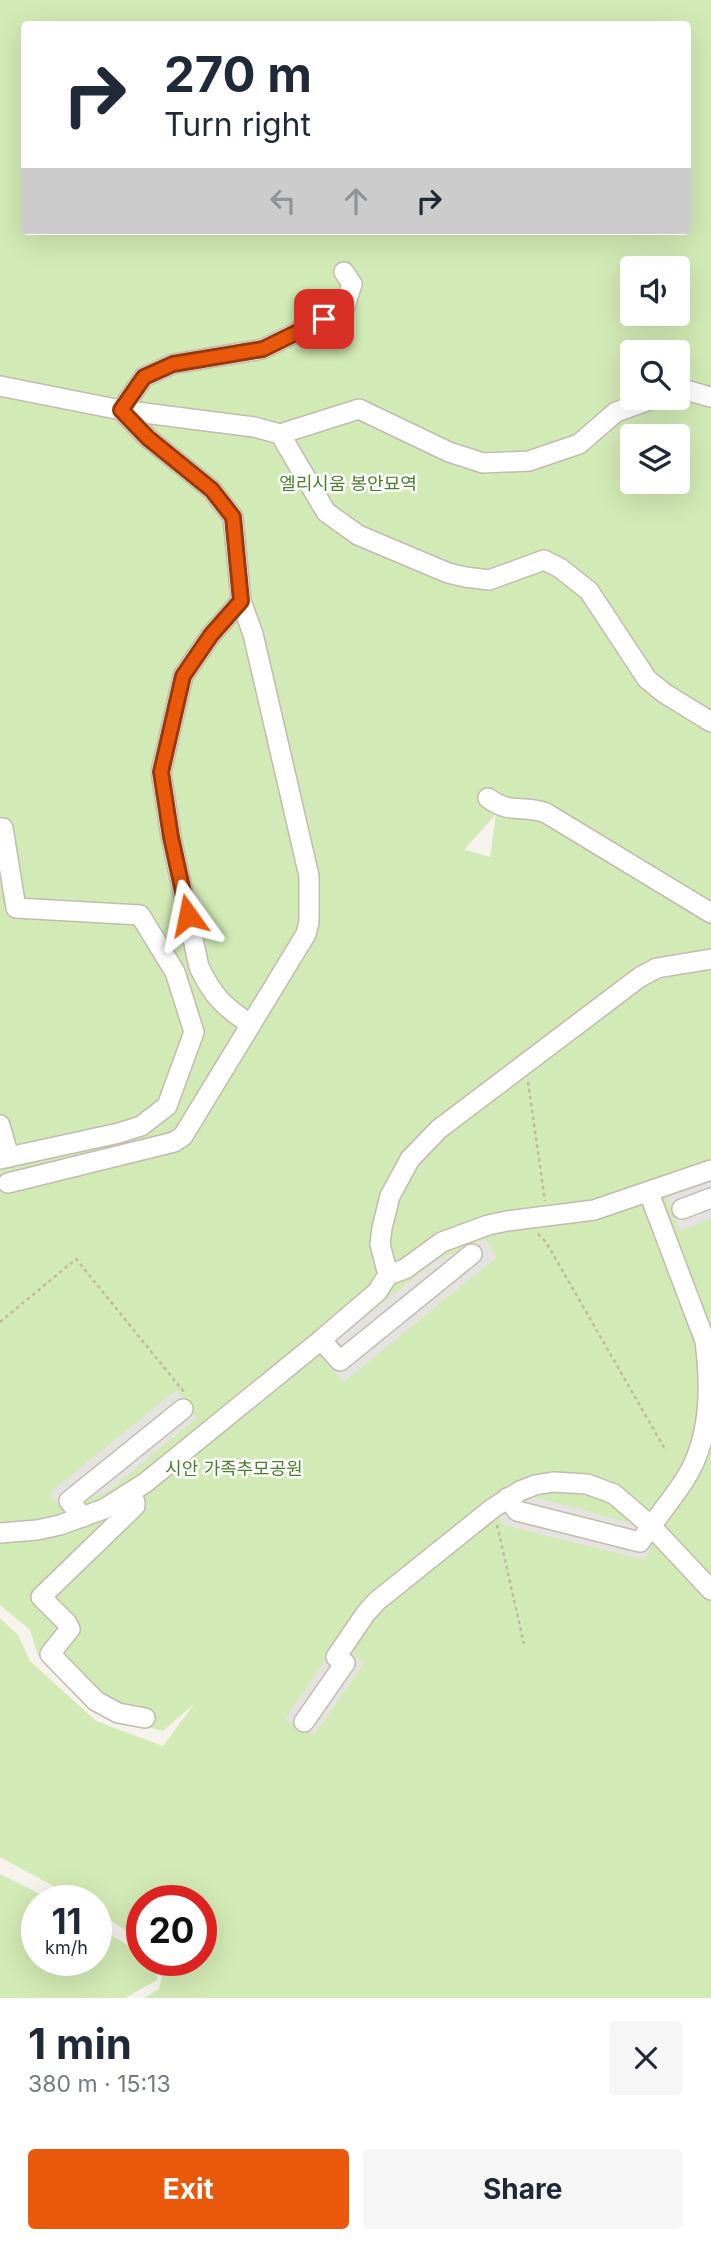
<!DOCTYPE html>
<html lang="en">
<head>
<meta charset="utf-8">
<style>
	body { margin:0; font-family:Inter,"Noto Sans KR",sans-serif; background:#f6f6f7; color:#1f2937; height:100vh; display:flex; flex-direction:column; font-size:26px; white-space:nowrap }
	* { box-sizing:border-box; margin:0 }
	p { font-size:23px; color:#747a83 }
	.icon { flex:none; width:38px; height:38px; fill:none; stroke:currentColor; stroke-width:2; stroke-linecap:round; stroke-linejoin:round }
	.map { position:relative; height:1998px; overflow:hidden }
	.details { display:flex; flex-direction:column; background:#fff; flex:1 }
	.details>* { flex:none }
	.top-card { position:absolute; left:21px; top:21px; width:670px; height:214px; border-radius:7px; box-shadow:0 7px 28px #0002; background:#fff; color:#1f2937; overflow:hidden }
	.controls { position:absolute; left:620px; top:256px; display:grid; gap:14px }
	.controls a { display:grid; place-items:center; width:70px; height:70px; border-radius:7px; background:#fff; box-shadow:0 7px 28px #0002; font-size:35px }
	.speed { position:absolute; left:21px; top:1885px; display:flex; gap:14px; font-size:35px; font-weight:700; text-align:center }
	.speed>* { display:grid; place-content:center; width:91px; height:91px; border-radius:50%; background:#fff; box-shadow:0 7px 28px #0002; line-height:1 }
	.speed small { font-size:18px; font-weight:400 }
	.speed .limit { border:10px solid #d22; background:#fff; color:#111 }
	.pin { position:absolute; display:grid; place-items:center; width:60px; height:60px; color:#fff; margin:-30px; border-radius:14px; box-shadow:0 4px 10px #0006 }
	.me { position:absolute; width:77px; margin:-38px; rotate:348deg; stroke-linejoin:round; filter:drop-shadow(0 0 5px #0008) }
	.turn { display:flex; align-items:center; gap:24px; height:147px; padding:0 28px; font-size:32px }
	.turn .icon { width:91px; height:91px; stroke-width:2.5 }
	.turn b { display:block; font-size:49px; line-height:60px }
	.lanes { display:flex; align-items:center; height:66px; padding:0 28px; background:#0003; justify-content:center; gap:35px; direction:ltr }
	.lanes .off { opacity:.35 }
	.round { display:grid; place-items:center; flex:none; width:74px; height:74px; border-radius:7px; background:#f6f6f7 }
	.headline { display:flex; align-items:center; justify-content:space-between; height:119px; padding:0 28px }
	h1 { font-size:42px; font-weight:700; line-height:52px }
	.cta { display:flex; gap:14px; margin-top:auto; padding:14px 28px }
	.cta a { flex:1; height:80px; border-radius:7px; background:#ea580c; color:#fff; font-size:28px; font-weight:700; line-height:80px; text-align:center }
	.cta a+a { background:#f6f6f7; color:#1f2937 }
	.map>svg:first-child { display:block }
</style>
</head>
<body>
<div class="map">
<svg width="711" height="1998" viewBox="0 0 711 1998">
	<rect width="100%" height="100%" fill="#f6f3ec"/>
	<g fill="#d2eab5" fill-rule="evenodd">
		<path d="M 0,0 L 711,0 L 711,1998 L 144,1998 L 159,1989 L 166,1960 L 201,1960 L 201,1900 L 142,1900 L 142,1941 L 96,1911 L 96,1900 L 79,1900 L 0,1857 L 0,1618 L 18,1635 L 30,1661 L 96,1721 L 163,1746 L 194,1704 L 163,1731 L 100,1715 L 38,1655 L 30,1630 L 0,1605 ZM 24,24 L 688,24 L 688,231 L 24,231 ZM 632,268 L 677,268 L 677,313 L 632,313 ZM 632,352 L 677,352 L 677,397 L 632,397 ZM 632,436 L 677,436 L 677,481 L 632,481 ZM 496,814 L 490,857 L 465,850 L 465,849 Z"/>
		<polygon points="0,1874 52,1900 37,1900 37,1960 96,1960 96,1926 142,1954 142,1960 151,1960 156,1964 157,1980 125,1998 0,1998"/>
	</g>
	<g fill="#e5e3e0">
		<polygon points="711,1179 711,1219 680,1231 666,1195"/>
		<polygon points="485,1239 497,1257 344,1382 318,1355 435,1261"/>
		<polygon points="176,1390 197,1418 108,1491 63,1510 49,1493"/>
		<polygon points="534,1497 638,1525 654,1540 645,1560 503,1525 499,1516"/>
		<polygon points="336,1644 365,1662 314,1735 285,1719"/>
	</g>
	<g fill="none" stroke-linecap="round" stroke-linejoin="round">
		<g stroke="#c2bbae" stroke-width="22">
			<g id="minor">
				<polyline points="0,386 121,410 254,427 280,434 326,512 358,535 448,573 465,577 489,580 544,560 560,568 589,591 647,679 664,693 711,722"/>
				<polyline points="677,390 682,389 711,397"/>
				<polyline points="280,434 359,409 449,452 483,463 529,461 579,444 616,412 658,397"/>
				<path d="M 241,601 L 211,635 L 183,676 L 161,772 L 171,837 L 199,967 C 213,996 223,1006 250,1024"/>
				<path d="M 488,798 C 511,815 522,804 546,813 L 711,913"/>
				<polyline points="0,828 3,828 16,908 140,915 175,972 194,1032 167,1106 141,1126 119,1133 0,1159"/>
				<polyline points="0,1125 9,1157"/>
				<polyline points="8,1183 174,1142 183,1136 306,934 309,922 309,876 253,634 241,601 233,517 212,490 148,438 121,410 144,377 173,364 263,349 344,309 352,284 344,272"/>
				<polyline points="682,1209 711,1198"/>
				<polyline points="388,1275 380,1244 382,1228 390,1196 410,1159 439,1129 640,977 657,968 711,959"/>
				<polyline points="321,1340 340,1361 472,1254"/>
				<polyline points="129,1494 135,1502 135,1506 41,1597 66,1622 70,1629 50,1654 96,1701 118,1713 145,1718"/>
				<path d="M 507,1498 L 517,1511 L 640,1542 C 654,1521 670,1502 684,1481 C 711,1440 711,1388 705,1341 L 649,1193"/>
				<polyline points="83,1517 69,1501 183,1409"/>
				<polyline points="0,1533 37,1530 60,1525 104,1509 145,1483 321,1340 377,1292 388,1275 405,1269 442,1242 488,1225 507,1221 594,1210 711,1170"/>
				<polyline points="304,1722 345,1663 336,1657 366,1613 377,1601 493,1508 520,1491 535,1485 553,1482 587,1484 614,1494 651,1526 711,1590"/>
			</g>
		</g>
		<g stroke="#c4b79f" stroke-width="2.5" stroke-dasharray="3.5 3.5" stroke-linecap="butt">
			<polyline points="528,1082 545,1201"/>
			<polyline points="538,1234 546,1242 666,1451"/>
			<polyline points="0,1322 76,1259 184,1392"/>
			<polyline points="497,1525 524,1644"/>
		</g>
		<use href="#minor" stroke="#fff" stroke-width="19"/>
	</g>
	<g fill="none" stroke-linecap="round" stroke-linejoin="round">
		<g stroke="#983908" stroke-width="18">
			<polyline id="route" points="188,915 171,837 161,772 183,676 211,635 241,601 233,517 212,490 148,438 121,410 144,377 173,364 263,349 324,319"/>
		</g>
		<use href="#route" stroke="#ea580c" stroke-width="12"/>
	</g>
	<g text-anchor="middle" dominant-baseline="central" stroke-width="5" stroke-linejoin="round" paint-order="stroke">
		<g font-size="18" fill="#4a7f2a" stroke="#fff">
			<text x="348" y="483">엘리시움 봉안묘역</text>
			<text x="234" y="1468">시안 가족추모공원</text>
		</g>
	</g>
</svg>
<div class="controls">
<a><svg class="icon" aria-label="sound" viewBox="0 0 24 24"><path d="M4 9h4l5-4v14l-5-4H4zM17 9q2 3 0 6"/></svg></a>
<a><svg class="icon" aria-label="search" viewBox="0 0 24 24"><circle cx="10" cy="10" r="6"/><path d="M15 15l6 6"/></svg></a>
<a><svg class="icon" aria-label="layers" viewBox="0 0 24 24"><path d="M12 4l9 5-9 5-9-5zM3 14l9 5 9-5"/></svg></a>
</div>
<div class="speed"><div>11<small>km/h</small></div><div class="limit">20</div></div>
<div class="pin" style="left:324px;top:319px;background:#d93025"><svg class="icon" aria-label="arrive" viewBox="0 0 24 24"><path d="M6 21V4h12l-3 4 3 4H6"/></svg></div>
<svg class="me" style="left:188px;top:915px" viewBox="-20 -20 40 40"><path d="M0-17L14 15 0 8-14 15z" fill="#ea580c" stroke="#fff" stroke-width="4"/></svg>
<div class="top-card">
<div class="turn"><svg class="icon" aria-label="right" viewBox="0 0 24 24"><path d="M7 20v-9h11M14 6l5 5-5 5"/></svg><div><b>270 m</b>Turn right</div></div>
<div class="lanes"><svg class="icon off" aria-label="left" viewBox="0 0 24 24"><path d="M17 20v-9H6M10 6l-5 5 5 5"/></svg><svg class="icon off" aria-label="ahead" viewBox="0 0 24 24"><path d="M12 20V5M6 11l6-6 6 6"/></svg><svg class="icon" aria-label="right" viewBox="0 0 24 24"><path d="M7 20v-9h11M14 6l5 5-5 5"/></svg></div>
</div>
</div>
<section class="details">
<div class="headline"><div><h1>1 min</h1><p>380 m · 15:13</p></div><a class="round"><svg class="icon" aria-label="close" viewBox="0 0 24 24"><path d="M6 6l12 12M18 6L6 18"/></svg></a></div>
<div class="cta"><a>Exit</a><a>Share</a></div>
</section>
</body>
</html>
